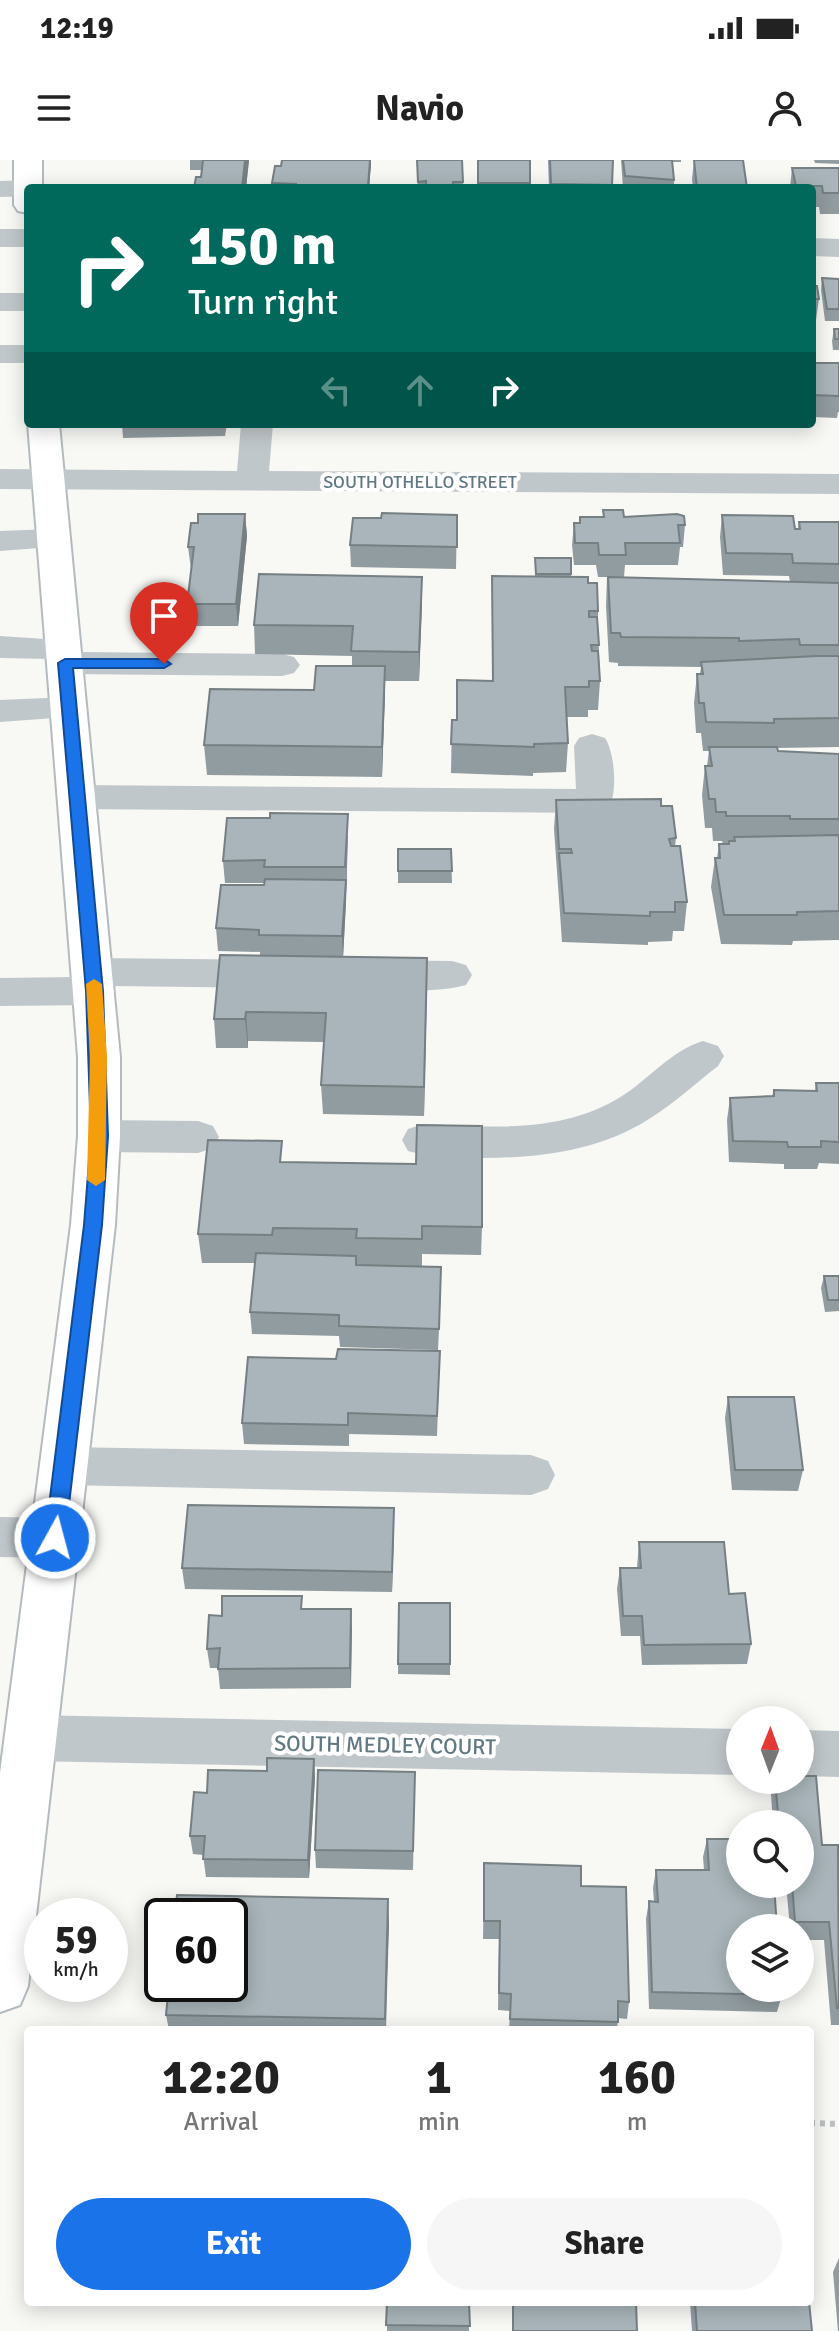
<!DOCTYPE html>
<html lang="en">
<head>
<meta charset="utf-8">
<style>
	body { margin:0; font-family:Signika,sans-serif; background:#f6f6f6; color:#222; height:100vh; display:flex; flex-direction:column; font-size:30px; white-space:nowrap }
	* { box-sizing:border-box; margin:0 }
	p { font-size:26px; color:#767676 }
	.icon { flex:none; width:44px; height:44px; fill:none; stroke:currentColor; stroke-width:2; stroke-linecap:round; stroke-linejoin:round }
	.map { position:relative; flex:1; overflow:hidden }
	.panel { position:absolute; left:24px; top:1866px; width:790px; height:280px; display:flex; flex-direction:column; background:#fff; border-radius:8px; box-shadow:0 4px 20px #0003 }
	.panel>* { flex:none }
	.top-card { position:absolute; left:24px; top:24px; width:792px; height:244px; border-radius:8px; box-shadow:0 4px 20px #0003; background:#00695c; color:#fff; overflow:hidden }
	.needle { width:52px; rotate:1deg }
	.fabs { position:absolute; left:726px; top:1546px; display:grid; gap:16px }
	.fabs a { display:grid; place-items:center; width:88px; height:88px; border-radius:50%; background:#fff; box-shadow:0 4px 20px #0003; font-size:40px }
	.speed { position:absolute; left:24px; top:1738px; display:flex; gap:16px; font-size:40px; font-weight:700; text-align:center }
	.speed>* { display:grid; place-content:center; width:104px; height:104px; border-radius:50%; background:#fff; box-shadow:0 4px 20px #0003; line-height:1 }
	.speed small { font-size:20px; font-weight:400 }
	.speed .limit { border:4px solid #111; border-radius:12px; background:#fff; color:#111 }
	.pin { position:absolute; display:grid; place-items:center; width:68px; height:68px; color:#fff; margin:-82px -34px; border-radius:50% 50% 50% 0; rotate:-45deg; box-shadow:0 0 8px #0007 }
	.pin .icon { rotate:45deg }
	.me { position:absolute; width:88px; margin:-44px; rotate:7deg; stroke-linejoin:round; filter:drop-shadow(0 0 6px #0008) }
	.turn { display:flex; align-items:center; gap:28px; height:168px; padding:0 32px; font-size:36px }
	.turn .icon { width:104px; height:104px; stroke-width:2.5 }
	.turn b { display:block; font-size:56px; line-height:68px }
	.lanes { display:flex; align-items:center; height:76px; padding:0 32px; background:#0003; justify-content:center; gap:40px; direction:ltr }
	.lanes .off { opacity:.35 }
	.eta { display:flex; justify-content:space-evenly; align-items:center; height:136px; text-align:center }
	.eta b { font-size:48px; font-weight:700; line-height:56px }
	.button { display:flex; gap:16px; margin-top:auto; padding:16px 32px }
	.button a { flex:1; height:92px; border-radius:48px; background:#1a73e8; color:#fff; font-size:32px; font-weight:700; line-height:92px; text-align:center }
	.button a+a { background:#f6f6f6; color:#222 }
	.status { display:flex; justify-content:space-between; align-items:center; height:56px; padding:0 40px; background:#fff; direction:ltr }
	.status svg { height:22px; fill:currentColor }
	header { display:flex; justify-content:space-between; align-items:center; height:104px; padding:0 32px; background:#fff; font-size:36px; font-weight:700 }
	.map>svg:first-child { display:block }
</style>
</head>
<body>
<div class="status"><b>12:19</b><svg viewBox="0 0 49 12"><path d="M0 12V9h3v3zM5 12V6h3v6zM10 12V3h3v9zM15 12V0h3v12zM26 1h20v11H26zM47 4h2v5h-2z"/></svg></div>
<header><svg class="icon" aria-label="menu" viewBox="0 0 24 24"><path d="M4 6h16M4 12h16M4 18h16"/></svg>Navio<svg class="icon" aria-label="person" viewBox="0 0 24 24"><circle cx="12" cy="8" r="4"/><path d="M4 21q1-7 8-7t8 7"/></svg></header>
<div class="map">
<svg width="839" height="2171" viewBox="0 0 839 2171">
	<rect width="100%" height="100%" fill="#f8f8f5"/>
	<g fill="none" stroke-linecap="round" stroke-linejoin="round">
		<g stroke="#b4bbbe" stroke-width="4">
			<g id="major">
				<polygon points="14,0 42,0 42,28 28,28 28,53 18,51 14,45"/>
				<polygon points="28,263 59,264 120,897 120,976 115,1065 28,1826 20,1845 0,1852 0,1613 71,1065 78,976 78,897"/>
			</g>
		</g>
		<polyline stroke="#bbbfc2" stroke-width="6" stroke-dasharray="5 5" stroke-linecap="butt" points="810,1963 839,1964"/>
		<g fill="#c0c7ca" fill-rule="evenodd">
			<polygon points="28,20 38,22 42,28 28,28 28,36 0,37 0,21"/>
			<rect x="0" y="69" width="28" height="18"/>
			<polygon points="812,78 839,79 839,97 812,96"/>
			<rect x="0" y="133" width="28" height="18"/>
			<rect x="0" y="185" width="28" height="18"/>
			<polygon points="241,264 273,264 269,311 839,314 839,334 0,329 0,309 237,311"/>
			<polygon points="53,369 65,372 70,379 65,386 0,391 0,371"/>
			<polygon points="0,476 75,481 81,489 78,492 282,494 294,497 300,505 294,513 282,516 65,514 53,511 47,503 50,499 0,498"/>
			<polygon points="69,537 82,540 87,548 82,556 0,562 0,540"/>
			<path d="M 592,574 L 605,578 C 615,593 618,634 608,650 L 595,653 L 77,649 L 64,646 L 58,637 L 64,628 L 77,625 L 576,629 L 574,586 L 579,578 Z"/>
			<polygon points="93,798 278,800 292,804 298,814 292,824 278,828 112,826 115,831 109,841 95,845 0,846 0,818 76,817 73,812 79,802"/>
			<path d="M 367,800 L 452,801 L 466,805 L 472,815 L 466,825 C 438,833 381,832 353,824 L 347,814 L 353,804 Z"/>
			<path d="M 703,881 L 718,886 L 724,896 L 718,906 C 695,924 673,944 649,959 C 599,991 539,998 482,998 C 457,997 432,998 408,991 L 402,980 L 408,969 L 423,964 C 491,967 562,974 622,936 C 649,919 672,890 703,881 Z"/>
			<polygon points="99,960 198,961 213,966 219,977 213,988 198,993 99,992 84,987 78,976 84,965"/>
			<polygon points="64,1287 531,1295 548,1301 555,1315 548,1329 531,1335 64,1325 47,1320 40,1306 47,1292"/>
			<polygon points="0,1357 55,1358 72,1364 79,1378 72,1392 55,1398 0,1397"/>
			<polygon points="30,1555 740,1569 740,1615 30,1601 12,1594 4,1578 12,1562"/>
			<polygon points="800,1570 839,1571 839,1617 800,1616"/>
		</g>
		<use href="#major" fill="#fff" fill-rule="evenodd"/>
	</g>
	<g fill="#919ca0">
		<polygon points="190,0 249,0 246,28 194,28 201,17 202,10 190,10"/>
		<polygon points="282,0 371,0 369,28 273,28 272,23 281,6"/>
		<polygon points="417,0 463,22 463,28 418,28"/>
		<polygon points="470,0 530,0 530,28 477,28 478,0"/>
		<polygon points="548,0 613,0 612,28 549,28"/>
		<polygon points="621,0 681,0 681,2 672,2 674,20 674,28 623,28"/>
		<polygon points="694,0 747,28 693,28 692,19"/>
		<polygon points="814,0 839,0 839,4 815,3"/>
		<polygon points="792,8 839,8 839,54 820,54 819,47 812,47 812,28 790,28"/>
		<polygon points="822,118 839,119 839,161 825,161 821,130"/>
		<polygon points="812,126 819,139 816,160 812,160"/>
		<polygon points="834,169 839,169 839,190 833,190 832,181"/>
		<polygon points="812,203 839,203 839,252 838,252 837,258 812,257"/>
		<polygon points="122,264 227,264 225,276 123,278"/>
		<polygon points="603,350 624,357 685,365 683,387 680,387 678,405 625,405 624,417 790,422 789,416 723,415 720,377 722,355 795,369 798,369 799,362 839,362 839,587 777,588 778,591 839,594 839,780 793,781 792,785 721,784 711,727 715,698 717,698 719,684 723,684 722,681 713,681 712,668 705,668 702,635 705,606 707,606 709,591 703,591 701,573 696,573 694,543 697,514 700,514 701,507 618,506 618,503 609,502 606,446 607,417 598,417 596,405 574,405 572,385 574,363 579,363 603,357"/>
		<polygon points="245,354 247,376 238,466 189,466 187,444 191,409 188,387 198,363"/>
		<polygon points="457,355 456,409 351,407 350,385 381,358"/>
		<polygon points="535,398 571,398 571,417 588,423 598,451 598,464 600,521 598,550 588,550 588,557 567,557 568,583 566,612 533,613 533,616 451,613 452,560 457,560 492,521 492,416 535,416"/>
		<polygon points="422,417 419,521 385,521 382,617 207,615 204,585 314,530 352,506 352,496 255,494 254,465"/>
		<polygon points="556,640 661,646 676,678 675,686 687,742 684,771 673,771 672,781 648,782 648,785 562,782 554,669"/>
		<polygon points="348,676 346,742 343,797 427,798 424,956 323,954 321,925 324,882 248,881 248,888 216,888 214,859 260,796 260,792 218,791 216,768 264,725 264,723 225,723 223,701"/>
		<polygon points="398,689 451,689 452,723 398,723"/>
		<polygon points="816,923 839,923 839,1004 819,1003 817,1009 784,1009 784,1004 729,1002 727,960 730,938 772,936 774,930 815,931"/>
		<polygon points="283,1002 416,1004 482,1067 481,1095 422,1094 422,1107 441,1129 438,1190 340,1187 339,1176 252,1174 250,1152 255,1103 202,1103 198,1074"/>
		<polygon points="824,1116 839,1116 839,1151 825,1152 821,1128"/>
		<polygon points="440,1191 437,1276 349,1274 349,1286 244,1284 242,1263"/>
		<polygon points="728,1237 803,1310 798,1331 732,1330 725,1258"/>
		<polygon points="394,1368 392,1432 185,1429 182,1408"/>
		<polygon points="639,1382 729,1434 751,1484 747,1504 642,1505 640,1476 621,1476 617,1429 620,1408 637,1408"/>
		<polygon points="399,1443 450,1443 450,1515 398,1514"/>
		<polygon points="303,1449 351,1449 351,1528 220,1529 218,1508 210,1508 207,1489 222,1456"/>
		<polygon points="314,1599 315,1618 309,1718 206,1717 203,1695 193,1694 190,1676 207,1633 267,1611"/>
		<polygon points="415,1612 413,1710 316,1708 315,1690"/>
		<polygon points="774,1620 800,1620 822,1685 839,1696 839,1865 831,1865 824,1780 800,1780 800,1768 790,1768 786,1724 800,1724 800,1664 773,1664 771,1634"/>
		<polygon points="707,1679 782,1835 777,1852 649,1849 646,1759 649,1741 654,1742 653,1728 656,1710 704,1710 703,1697"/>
		<polygon points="484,1722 581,1726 629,1842 627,1859 618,1858 617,1870 509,1870 510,1851 498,1850 499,1779 483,1779"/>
		<polygon points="389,1763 386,1870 169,1870 166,1855"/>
		<polygon points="839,2098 839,2171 838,2171 833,2112"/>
		<rect x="387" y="2142" width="82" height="29"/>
		<polygon points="690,2142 809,2142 812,2171 692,2171"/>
	</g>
	<g fill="#767f82">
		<polygon points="245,0 249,0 246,28 242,28"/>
		<polygon points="370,0 371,0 371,6 369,28 368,28"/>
		<polygon points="245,354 247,376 238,466 236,444"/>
		<polygon points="422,417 422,446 419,521 419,492"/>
		<polygon points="385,506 385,536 382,617 382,587"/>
		<polygon points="348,654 346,742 343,798 342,776 346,720"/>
		<polygon points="427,798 427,827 424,956 424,927"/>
		<polygon points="246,852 248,881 248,888 245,859"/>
		<polygon points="394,1348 394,1368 392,1432 392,1412"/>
		<polygon points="351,1449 352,1469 351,1528 350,1508"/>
		<polygon points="314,1599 315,1618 309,1718 308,1700"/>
		<polygon points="388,1739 389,1763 385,1870 385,1859"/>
	</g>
	<g fill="#a9b5ba" stroke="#767f82" stroke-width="2">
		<polygon points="203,0 245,0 242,28 194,28 196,17 201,17"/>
		<polygon points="282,0 370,0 368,26 296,28 296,24 272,23 275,6 281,6"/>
		<polygon points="417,0 462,0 463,22 453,22 453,26 426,26 426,21 418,22"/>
		<rect x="478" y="0" width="52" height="23"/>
		<polygon points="550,0 613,0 612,25 551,24"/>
		<polygon points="623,0 672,0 674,20 625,16"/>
		<polygon points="694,0 743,0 747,28 697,28"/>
		<polygon points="792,8 839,8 839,33 823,33 822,26 796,26"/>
		<polygon points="822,118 839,119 839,149 827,149"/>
		<polygon points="812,126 817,126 819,139 812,139"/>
		<polygon points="834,169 839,169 839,179 835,179"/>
		<polygon points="812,203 839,203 839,236 812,235"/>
		<polygon points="603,350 623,350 624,357 677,354 684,356 685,365 678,365 680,383 625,383 626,395 599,395 598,383 575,383 574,363 580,363 580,357 604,357"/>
		<polygon points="382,353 457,355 457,387 350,385 353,358 381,358"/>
		<polygon points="198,354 245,354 236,444 187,444 194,387 188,387 191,363 198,363"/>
		<polygon points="722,355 793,356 795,369 800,369 799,362 839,362 839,404 793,403 792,394 726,393"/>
		<polygon points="535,398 571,398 571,414 536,414"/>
		<polygon points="259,414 422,417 419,492 351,491 353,466 254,465"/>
		<polygon points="492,416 588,417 588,423 597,423 598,451 589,451 589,457 597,457 599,485 591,485 592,491 598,491 600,521 589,521 589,527 565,527 568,583 534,584 534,587 451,584 452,560 457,560 457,520 493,521"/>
		<polygon points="608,417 839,423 839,485 800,485 799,479 739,481 739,478 621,477 620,473 611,473"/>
		<polygon points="817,496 839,496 839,558 774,559 774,563 706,562 704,543 699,543 697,514 703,514 701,502"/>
		<polygon points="316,506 385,506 382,587 204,585 210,529 314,530"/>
		<polygon points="709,587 777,587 778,591 839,594 839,659 790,659 790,656 726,656 726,652 716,652 715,639 709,639 705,606 712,606"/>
		<polygon points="661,639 661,646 672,646 676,678 669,679 671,686 680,686 687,742 675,742 675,752 650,752 650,756 564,753 559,693 572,693 571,689 559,689 556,640"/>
		<polygon points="270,653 348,654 345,707 264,707 265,700 223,701 227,658 270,658"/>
		<polygon points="839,675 839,751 797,752 797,755 724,755 715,698 720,698 719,684 729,684 729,681 735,681 734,677"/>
		<polygon points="398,689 451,689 452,711 398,711"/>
		<polygon points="265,719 346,720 342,776 259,775 259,770 216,768 221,725 264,725"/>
		<polygon points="220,795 427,798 424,927 321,925 326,853 246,852 245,859 214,859"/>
		<polygon points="816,923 839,923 839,982 821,981 821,987 788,987 787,982 733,981 730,938 774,936 774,930 817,931"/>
		<polygon points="417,965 482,966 482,1067 422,1066 422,1079 356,1078 357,1069 273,1068 272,1075 198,1074 208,980 282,981 280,1002 416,1004"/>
		<polygon points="256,1093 356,1096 356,1105 441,1107 439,1169 339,1166 339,1155 250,1152"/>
		<polygon points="824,1116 839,1116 839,1140 828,1140"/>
		<polygon points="338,1189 440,1191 437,1256 348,1253 348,1265 242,1263 248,1197 336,1199"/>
		<polygon points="728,1237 794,1237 803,1310 735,1310"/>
		<polygon points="188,1345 394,1348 392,1412 182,1408"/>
		<polygon points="639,1382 724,1382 729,1434 745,1433 751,1484 644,1485 642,1456 623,1456 620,1408 641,1408"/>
		<polygon points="222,1436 302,1436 301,1449 351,1449 350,1508 218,1509 220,1488 207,1489 209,1455 222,1456"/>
		<polygon points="399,1443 450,1443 450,1504 398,1504"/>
		<polygon points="267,1598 314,1599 308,1700 203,1699 205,1676 190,1676 194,1632 207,1633 208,1610 267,1611"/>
		<polygon points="318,1610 415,1612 413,1691 315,1690"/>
		<polygon points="800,1616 816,1616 822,1685 838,1685 839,1848 837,1848 829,1762 795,1762 792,1724 800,1724 800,1664 779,1664 775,1620 800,1620"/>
		<polygon points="707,1679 740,1679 740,1724 774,1724 777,1768 740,1768 740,1828 781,1828 782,1835 652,1832 649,1741 658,1742 656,1710 709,1710"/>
		<polygon points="484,1703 581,1706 581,1726 626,1727 629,1842 618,1841 618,1862 510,1859 511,1834 499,1833 500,1761 484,1761"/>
		<polygon points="177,1735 388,1739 385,1859 166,1855 169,1824 230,1824 230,1756 175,1756"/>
		<polygon points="387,2142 469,2142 470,2166 386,2165"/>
		<polygon points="513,2142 636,2142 637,2171 513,2171"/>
		<polygon points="695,2142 809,2142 812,2171 697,2171"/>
	</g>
	<polygon fill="#1a73e8" stroke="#114b97" stroke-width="2" points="65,499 164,499 171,504 164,508 73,508 103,831 108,976 102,1065 65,1378 62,1384 55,1386 48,1384 45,1378 84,1065 91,976 86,831 58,503"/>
	<polygon fill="#f59e0b" points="94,819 102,824 107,897 105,1020 96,1026 87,1020 90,897 86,824"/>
	<g text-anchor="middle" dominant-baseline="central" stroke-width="8" stroke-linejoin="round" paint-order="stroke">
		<g font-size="18" fill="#607883" stroke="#fff">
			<text x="420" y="322">SOUTH OTHELLO STREET</text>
		</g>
		<g font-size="22" fill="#607883" stroke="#fff">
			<text transform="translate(385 1585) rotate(1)">SOUTH MEDLEY COURT</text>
		</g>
	</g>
</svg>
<div class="fabs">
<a><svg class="needle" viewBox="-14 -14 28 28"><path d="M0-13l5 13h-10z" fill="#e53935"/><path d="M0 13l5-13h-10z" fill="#767676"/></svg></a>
<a><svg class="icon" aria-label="search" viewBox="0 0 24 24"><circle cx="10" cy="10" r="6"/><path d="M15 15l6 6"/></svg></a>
<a><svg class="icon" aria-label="layers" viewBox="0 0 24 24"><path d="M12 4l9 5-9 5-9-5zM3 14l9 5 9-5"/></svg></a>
</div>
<div class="speed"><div>59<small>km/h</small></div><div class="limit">60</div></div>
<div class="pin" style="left:164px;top:504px;background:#d93025"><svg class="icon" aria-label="arrive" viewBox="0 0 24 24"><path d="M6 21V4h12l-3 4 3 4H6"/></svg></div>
<svg class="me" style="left:55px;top:1378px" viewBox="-20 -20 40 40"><circle r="17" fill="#1a73e8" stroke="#fff" stroke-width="3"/><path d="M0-11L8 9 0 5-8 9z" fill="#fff"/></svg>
<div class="top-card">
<div class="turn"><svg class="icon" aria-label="right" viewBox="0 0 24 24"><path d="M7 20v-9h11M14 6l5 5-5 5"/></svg><div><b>150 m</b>Turn right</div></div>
<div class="lanes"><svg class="icon off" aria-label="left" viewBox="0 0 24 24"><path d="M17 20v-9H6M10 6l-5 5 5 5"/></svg><svg class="icon off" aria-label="ahead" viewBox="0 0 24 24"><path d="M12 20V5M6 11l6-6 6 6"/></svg><svg class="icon" aria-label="right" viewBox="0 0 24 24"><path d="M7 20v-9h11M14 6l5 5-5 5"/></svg></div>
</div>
<section class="panel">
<div class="eta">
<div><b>12:20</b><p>Arrival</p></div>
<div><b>1</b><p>min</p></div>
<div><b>160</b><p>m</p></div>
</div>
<div class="button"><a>Exit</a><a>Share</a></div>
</section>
</div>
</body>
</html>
